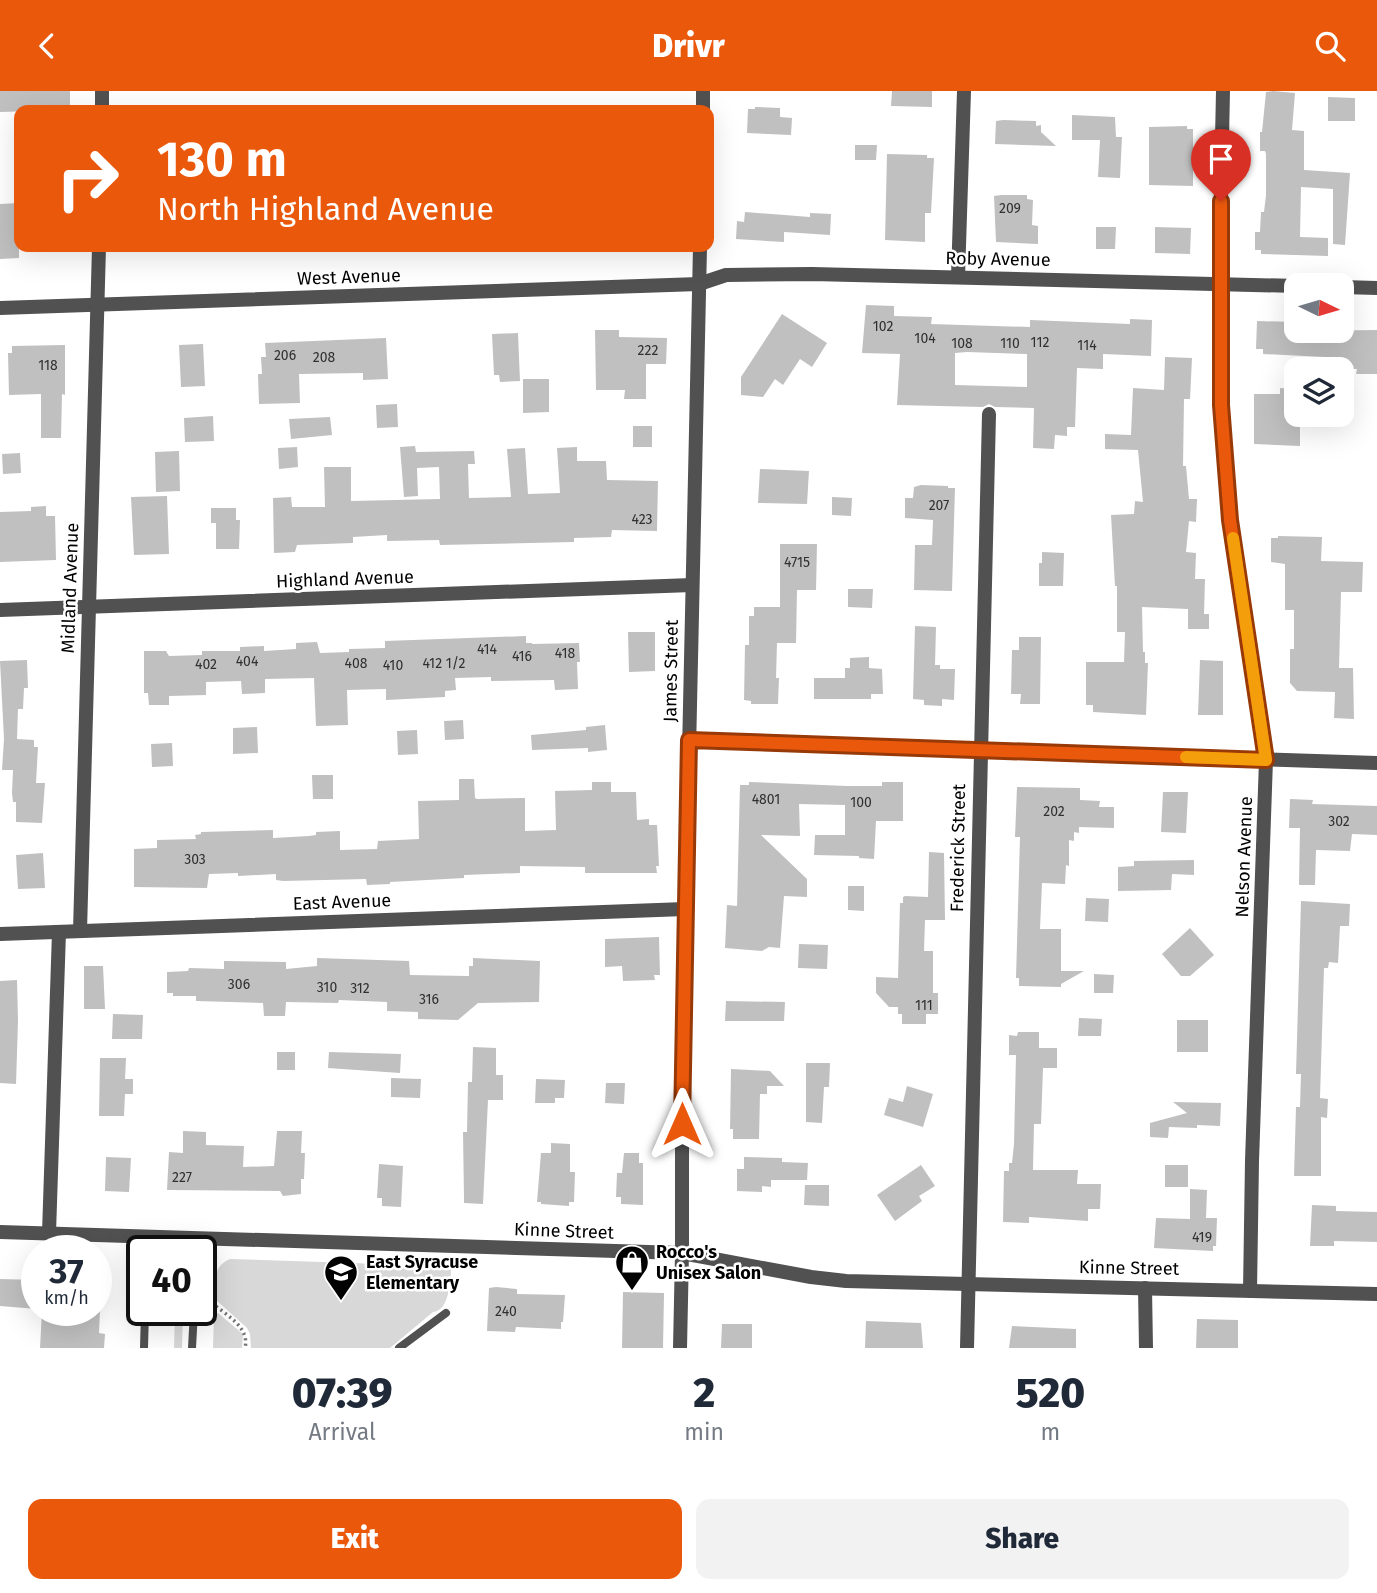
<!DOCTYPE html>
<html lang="en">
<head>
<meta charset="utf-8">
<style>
	body { margin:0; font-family:"Fira Sans",sans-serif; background:#f2f2f3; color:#1f2937; height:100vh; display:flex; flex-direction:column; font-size:26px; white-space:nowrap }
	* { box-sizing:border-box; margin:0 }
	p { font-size:23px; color:#747a83 }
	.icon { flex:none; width:38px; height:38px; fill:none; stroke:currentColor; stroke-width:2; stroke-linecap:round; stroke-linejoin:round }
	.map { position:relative; height:1257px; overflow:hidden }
	.drawer { display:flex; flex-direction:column; background:#fff; flex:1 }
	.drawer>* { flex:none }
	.top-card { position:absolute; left:14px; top:14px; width:700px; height:147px; border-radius:14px; box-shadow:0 7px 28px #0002; background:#ea580c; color:#fff; overflow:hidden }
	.needle { width:46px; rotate:95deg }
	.controls { position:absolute; left:1284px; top:182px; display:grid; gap:14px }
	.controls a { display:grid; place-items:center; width:70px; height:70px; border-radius:14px; background:#fff; box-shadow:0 7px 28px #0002; font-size:35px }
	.speed { position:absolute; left:21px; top:1144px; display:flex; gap:14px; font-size:35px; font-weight:700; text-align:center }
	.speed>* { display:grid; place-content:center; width:91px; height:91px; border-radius:50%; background:#fff; box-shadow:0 7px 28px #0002; line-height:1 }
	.speed small { font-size:18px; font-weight:400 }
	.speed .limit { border:4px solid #111; border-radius:10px; background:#fff; color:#111 }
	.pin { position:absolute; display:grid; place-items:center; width:60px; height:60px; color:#fff; margin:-72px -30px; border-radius:50% 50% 50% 0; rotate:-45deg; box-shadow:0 0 7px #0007 }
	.pin .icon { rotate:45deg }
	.me { position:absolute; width:77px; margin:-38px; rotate:0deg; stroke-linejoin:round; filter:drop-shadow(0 0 5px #0008) }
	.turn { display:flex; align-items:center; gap:24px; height:147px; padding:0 28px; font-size:32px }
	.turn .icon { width:91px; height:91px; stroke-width:2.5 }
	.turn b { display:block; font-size:49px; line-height:60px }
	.eta { display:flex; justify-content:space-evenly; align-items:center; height:119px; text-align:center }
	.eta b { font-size:42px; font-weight:800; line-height:49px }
	.action { display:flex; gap:14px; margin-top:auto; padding:14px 28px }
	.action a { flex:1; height:80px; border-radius:14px; background:#ea580c; color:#fff; font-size:28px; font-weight:800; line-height:80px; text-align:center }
	.action a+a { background:#f2f2f3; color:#1f2937 }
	header { display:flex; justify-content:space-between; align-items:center; height:91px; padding:0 28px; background:#ea580c; color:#fff; font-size:32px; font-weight:800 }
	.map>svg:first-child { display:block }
</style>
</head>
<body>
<header><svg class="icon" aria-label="back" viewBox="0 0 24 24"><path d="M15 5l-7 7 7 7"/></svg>Drivr<svg class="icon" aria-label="search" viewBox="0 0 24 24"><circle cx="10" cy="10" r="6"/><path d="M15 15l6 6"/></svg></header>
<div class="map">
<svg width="1377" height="1257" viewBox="0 0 1377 1257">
	<rect width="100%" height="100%" fill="#fff"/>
	<g fill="#d8d8d8">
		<path d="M 230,1168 L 442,1175 L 451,1176 C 451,1190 449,1220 433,1221 L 390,1257 L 251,1257 L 250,1243 L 247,1237 L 215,1208 C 214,1191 213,1175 230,1168 Z"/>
		<polygon points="175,1220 183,1220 182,1257 174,1257"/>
		<polygon points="214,1222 218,1222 243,1243 242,1257 213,1257"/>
	</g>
	<g fill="#c0c0c0" fill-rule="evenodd">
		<polygon points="0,0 70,0 70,19 0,21"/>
		<polygon points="892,0 932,0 932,16 891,15"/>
		<polygon points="1273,0 1295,2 1292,39 1304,40 1304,79 1350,82 1345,154 1333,153 1333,98 1301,96 1300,146 1328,147 1328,165 1261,163 1261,159 1255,159 1255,141 1260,141 1261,121 1264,121 1266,104 1266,63 1265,60 1260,60 1260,41 1262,41 1266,1"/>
		<polygon points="1328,6 1355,7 1355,30 1328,30"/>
		<polygon points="755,16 780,17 780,26 792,27 791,44 747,42 748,18 755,18"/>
		<polygon points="1072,24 1115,26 1116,46 1122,46 1120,87 1098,86 1100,49 1072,49"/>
		<polygon points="1003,29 1036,30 1036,35 1041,34 1041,41 1056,55 995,53 996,30"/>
		<polygon points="1187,35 1187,38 1193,38 1193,95 1149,94 1149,36"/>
		<polygon points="855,54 877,54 876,69 855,69"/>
		<polygon points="887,63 927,64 927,67 934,67 931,122 925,122 925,151 885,149"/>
		<polygon points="1001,104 1027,104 1027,108 1033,109 1032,134 1038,135 1038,153 996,151 994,105"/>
		<polygon points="19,112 19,167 0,168 0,113"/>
		<polygon points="745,121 810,126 810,122 831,123 830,144 784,141 784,151 736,148 737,130 744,131"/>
		<polygon points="1096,136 1116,136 1115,158 1096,158"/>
		<polygon points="1155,136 1191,137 1190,163 1155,162"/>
		<path d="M 866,214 L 894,215 L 894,225 L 932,226 L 931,233 L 1030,236 L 1030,229 L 1130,233 L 1130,228 L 1152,229 L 1151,265 L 1103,263 L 1103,278 L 1077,277 L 1075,336 L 1067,336 L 1067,345 L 1055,344 L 1054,358 L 1033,357 L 1034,317 L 995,316 L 989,313 L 983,316 L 897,314 L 900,263 L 862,262 ZM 967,261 L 1027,263 L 1027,296 L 955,294 L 955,262 Z"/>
		<polygon points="782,223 827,252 812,276 800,268 783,294 775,288 763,306 741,304 741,286"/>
		<polygon points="1257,230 1297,231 1297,240 1377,239 1377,283 1356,283 1357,278 1325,278 1325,266 1263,263 1263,258 1256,258"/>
		<polygon points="595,239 619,239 619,246 667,247 666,273 646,273 646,308 624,308 625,299 596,299"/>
		<polygon points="518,242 520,290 500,291 499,284 494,284 492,243"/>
		<polygon points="386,247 388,288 363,289 363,282 299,283 300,312 259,313 258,283 262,283 261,266 266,266 265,252"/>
		<polygon points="203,253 205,295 181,296 179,254"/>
		<polygon points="65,254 65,304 62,303 61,347 41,347 41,303 9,304 8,262 12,262 12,255"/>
		<polygon points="1165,266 1192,267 1190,308 1184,308 1183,375 1186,375 1189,408 1197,408 1196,431 1189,430 1186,461 1196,462 1195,488 1205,488 1204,523 1209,523 1209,538 1188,538 1188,518 1142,516 1143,561 1145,561 1145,572 1148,572 1146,624 1093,621 1093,614 1086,614 1086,571 1124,571 1125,541 1117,541 1117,495 1115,495 1111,424 1134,423 1135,410 1143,411 1138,359 1105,358 1105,343 1131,344 1133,297 1164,299"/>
		<polygon points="523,288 549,288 549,321 523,322"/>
		<polygon points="1280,297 1296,298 1295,324 1300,324 1300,355 1254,353 1254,303 1280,303"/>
		<polygon points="397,313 398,336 377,337 376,314"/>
		<polygon points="213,325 214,350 185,351 184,327"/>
		<polygon points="330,326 332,344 291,348 289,328"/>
		<rect x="633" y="335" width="19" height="21"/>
		<polygon points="415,355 416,361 474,360 475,373 468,373 469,407 511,406 507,358 525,357 528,403 560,402 557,357 577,356 577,370 606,370 607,389 658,390 657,440 612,439 611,446 574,447 574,451 440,454 439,449 387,450 387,444 353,446 353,452 297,454 295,461 274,462 273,407 291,406 292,416 325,416 324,376 351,376 351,410 440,408 439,376 417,377 418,405 404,406 400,356"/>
		<polygon points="297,356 298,376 279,378 278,357"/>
		<polygon points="179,360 180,400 156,401 155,361"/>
		<polygon points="20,362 21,382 3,383 2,363"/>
		<polygon points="760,378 809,380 807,413 758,412"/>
		<polygon points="921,394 948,395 948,397 955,397 952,500 914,499 915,454 932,454 933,429 905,427 905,407 913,407 914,396"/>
		<polygon points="167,405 169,463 134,464 131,406"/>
		<polygon points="832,406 852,407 851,425 832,424"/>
		<polygon points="46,415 46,425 55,425 56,469 0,471 0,421 31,420 31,416"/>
		<polygon points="211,417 236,417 236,429 240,429 239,458 216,458 216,432 211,432"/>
		<polygon points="1278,445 1322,446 1321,470 1363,471 1362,501 1341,501 1339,577 1353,577 1354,628 1334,627 1335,601 1297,600 1290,592 1290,558 1294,558 1294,519 1285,519 1285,473 1271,471 1271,447 1278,447"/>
		<polygon points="780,453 817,453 816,499 797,499 796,552 777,552 776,587 779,587 778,613 751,613 751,610 744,609 745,554 749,554 749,525 754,525 754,516 780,516"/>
		<polygon points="1042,461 1064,462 1063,495 1039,495 1039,472 1042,472"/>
		<polygon points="848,498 873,498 872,517 848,516"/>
		<polygon points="915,535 936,536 935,574 940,574 940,578 955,578 954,609 942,608 942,615 924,614 924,609 913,608"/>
		<polygon points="628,541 655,541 655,580 629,581"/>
		<polygon points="526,545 526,552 532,552 532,553 579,552 580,571 577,571 578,598 555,599 554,589 491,590 491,586 455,587 456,599 445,600 445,606 386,609 386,598 347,599 348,634 316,635 314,587 265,588 265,602 242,603 241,590 206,591 206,604 169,605 169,614 149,614 148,602 144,602 144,560 166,560 169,565 202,564 202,560 240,560 240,556 264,555 264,560 296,558 296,552 317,551 320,562 349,561 349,558 385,557 385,550"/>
		<polygon points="1019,546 1041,546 1040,613 1020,613 1021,603 1011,603 1012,559 1019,559"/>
		<polygon points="869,566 869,577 882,578 883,603 871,603 871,608 814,608 814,587 845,587 845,577 850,577 850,567"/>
		<polygon points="27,569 28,597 24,597 23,618 18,618 17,648 34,649 34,656 38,656 36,692 45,692 42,732 16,731 16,711 13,711 12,702 13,679 2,679 4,648 0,570"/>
		<polygon points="1200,569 1223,570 1223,624 1198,624"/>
		<polygon points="463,629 464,648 445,649 444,630"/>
		<polygon points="605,634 607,659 588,661 588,657 532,659 531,644 586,639 586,636"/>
		<polygon points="257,636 258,662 233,663 233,637"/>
		<polygon points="417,639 418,663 398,664 397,640"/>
		<polygon points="172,652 173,675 152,676 151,653"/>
		<polygon points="312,684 333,684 333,708 313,708"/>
		<polygon points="459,688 474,688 475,707 477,708 525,707 525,740 556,739 555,700 592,699 592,691 611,691 611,701 636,701 637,729 649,728 649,734 657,734 659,775 656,775 657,782 585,782 585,776 520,775 520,782 464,784 464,787 390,791 390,793 367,794 366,788 283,790 276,789 276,783 238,785 238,782 209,783 207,797 134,796 134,758 157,757 157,749 196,748 195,744 201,743 201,741 273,739 273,747 309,745 316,744 316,741 340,740 340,759 377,758 378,750 419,748 418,710 459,709"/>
		<polygon points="749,691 847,695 882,695 882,691 903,691 903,730 876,730 874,768 859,767 859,765 814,764 815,744 845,744 845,714 799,713 800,745 761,744 807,788 807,806 784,805 780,857 769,856 762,860 725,857 727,814 737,815 740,694 749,694"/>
		<polygon points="1017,696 1080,697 1080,709 1100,710 1099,716 1114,716 1114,737 1079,736 1079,742 1074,741 1074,750 1069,749 1069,775 1066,774 1065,793 1042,792 1040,838 1061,838 1061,880 1084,880 1061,893 1061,896 1019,895 1019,887 1016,887 1020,746 1015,746"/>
		<polygon points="1163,701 1188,701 1186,742 1161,741"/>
		<polygon points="1290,708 1313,709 1312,713 1377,715 1377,744 1352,743 1350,760 1316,759 1315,794 1299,794 1300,737 1289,737"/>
		<polygon points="929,761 944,762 945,829 925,829 924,860 933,860 933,902 938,902 938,923 926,923 926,933 902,933 902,923 898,923 898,916 889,916 876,902 876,886 898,887 900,812 903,812 903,806 905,805 928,806"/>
		<polygon points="43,762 45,797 18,798 16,764"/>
		<polygon points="1194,769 1194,784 1172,783 1171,799 1118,800 1118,776 1134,775 1134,770"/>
		<polygon points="848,795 864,795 864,820 848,819"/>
		<polygon points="1086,807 1109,808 1108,831 1085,830"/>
		<polygon points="1301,810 1350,813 1349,835 1340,835 1338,872 1329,871 1328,877 1324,877 1320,1007 1328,1008 1327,1027 1321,1026 1321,1085 1294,1085 1296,1016 1300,1016 1301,983 1296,983"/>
		<polygon points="1190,837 1214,864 1190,885 1181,885 1162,863"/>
		<polygon points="659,846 660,884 654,884 655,889 623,890 622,875 605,876 605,848"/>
		<polygon points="799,853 828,854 827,878 798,877"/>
		<polygon points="317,867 409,870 410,884 469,885 469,875 473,875 473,867 540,870 539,911 478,912 458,929 418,928 418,921 387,920 387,911 339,909 338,912 286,911 285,925 264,925 263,912 196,910 196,905 173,905 173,902 167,902 167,881 188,880 189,877 224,878 224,870 286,871 286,878 317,875"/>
		<polygon points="84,875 103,875 105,918 84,918"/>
		<polygon points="1094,883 1114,884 1113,902 1094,902"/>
		<polygon points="17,889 18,929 16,993 0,992 0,890"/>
		<polygon points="726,910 785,911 784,930 725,930"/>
		<polygon points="113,923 143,924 142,948 112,948"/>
		<polygon points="1079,927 1102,928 1101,945 1078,945"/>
		<rect x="1177" y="929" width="31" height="32"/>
		<polygon points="1018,941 1039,941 1039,957 1057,957 1057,977 1043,977 1041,1033 1034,1033 1033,1079 1078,1079 1077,1093 1101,1093 1100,1118 1088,1118 1088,1130 1029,1126 1029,1132 1003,1131 1004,1080 1009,1080 1009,1072 1012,1072 1014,1053 1016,964 1009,964 1009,944 1017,945"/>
		<polygon points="473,956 496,957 496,984 503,984 503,1009 488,1009 483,1113 464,1112 464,1107 463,1041 467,1041 468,991 472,991"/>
		<rect x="277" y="961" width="18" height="18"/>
		<polygon points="329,961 401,963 400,982 328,977"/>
		<polygon points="100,967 126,967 125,988 133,988 133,1003 125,1003 124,1025 99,1025"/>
		<polygon points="806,972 830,972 829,996 824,996 822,1032 806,1031"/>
		<polygon points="731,978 770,980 784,995 767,995 767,1003 760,1003 759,1048 733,1048 733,1038 730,1038"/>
		<polygon points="391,987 421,988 420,1007 391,1006"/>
		<polygon points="536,988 565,989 564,1007 555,1007 555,1012 535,1012"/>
		<polygon points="606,992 625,992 624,1013 605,1012"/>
		<polygon points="907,995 933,1003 923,1036 884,1024 889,1007 903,1011"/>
		<polygon points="1173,1011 1221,1012 1220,1035 1197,1034 1197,1037 1169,1036 1168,1047 1150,1046 1150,1032 1187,1022"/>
		<polygon points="183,1040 206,1041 206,1054 244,1055 243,1076 274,1075 277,1040 302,1040 301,1062 305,1062 304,1088 301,1088 301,1103 283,1105 280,1100 167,1099 169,1061 183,1062"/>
		<polygon points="551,1052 570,1053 570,1081 575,1081 574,1111 569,1111 569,1115 541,1113 541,1111 537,1111 541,1062 551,1062"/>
		<polygon points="624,1062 639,1062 639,1072 643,1072 643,1114 621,1113 621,1106 616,1106 617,1082 622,1082"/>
		<polygon points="106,1066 131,1067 129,1101 105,1100"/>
		<polygon points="744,1066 782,1067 782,1071 808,1072 807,1089 771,1089 771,1096 762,1095 762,1101 737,1100 737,1078 744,1078"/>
		<polygon points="379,1073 403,1075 401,1116 382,1115 382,1107 377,1107"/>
		<polygon points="921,1074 935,1095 919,1105 922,1110 895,1130 877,1104"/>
		<rect x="1165" y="1074" width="23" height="22"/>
		<polygon points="805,1094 829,1094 829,1115 804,1114"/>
		<polygon points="1190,1098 1207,1099 1206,1127 1217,1127 1216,1155 1213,1155 1213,1160 1154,1157 1156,1127 1190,1128"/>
		<polygon points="1312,1114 1336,1115 1336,1120 1377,1121 1377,1151 1334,1150 1334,1155 1310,1155"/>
		<polygon points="0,1188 37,1189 37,1218 0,1215"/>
		<polygon points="496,1196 517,1198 517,1203 565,1204 563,1231 561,1231 561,1238 516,1236 515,1241 487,1240 489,1197"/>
		<polygon points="623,1201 664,1202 663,1257 622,1257"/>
		<polygon points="42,1220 100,1220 99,1242 105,1243 104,1257 40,1257"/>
		<polygon points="1197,1228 1238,1229 1238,1257 1196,1257"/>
		<polygon points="866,1230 921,1232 923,1257 865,1257"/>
		<polygon points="722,1233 752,1233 752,1257 721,1257"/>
		<polygon points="1012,1235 1076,1238 1076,1257 1009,1257"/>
	</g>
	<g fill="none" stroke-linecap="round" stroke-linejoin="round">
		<path stroke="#737373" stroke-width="3.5" stroke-dasharray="2 3.5" stroke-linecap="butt" d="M 212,1212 C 226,1224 250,1236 245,1257"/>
		<g stroke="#515151" stroke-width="8">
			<polyline points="147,1160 147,1145"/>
			<polyline points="144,1257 145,1220"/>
			<polyline points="192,1257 194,1220"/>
			<polyline points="399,1257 446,1222"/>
		</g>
		<g stroke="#515151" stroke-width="14">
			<polyline points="1223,0 1219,193 1221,314 1230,429 1266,669 1252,1070 1250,1200"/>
			<polyline points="102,19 102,0"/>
			<polyline points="958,186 964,0"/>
			<polyline points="1342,196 1377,197"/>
			<polyline points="0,217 699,193 726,184 812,183 1297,195"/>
			<polyline points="0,519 692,494"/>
			<polyline points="689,649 1377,672"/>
			<polyline points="80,840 99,156"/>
			<polyline points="0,843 685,818"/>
			<polyline points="49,1142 59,841"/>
			<polyline points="1145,1197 1146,1257"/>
			<polyline points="680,1257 682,1162"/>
			<polyline points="967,1257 989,323"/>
		</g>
		<g stroke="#515151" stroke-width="14">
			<polyline points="703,19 703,0"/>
			<polyline points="0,1141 682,1162 811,1186 846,1190 1377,1203"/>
			<polyline points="682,1162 682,982 700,156"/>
		</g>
	</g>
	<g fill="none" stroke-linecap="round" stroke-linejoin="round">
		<g stroke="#983908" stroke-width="18">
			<polyline id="route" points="682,1033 689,649 1266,669 1230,429 1221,314 1221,110"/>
		</g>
		<use href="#route" stroke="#ea580c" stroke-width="12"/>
		<polyline stroke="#f59e0b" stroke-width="12" points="1186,666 1266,669 1233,447"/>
	</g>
	<defs>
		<g id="shop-pin" transform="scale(1.75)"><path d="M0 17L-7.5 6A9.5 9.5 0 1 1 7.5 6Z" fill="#000" stroke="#fff"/><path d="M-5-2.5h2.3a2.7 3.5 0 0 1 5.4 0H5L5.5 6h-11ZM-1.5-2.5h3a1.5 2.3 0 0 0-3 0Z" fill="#fff"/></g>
		<g id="school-pin" transform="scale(1.75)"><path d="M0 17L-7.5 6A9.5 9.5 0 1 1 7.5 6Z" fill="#000" stroke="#fff"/><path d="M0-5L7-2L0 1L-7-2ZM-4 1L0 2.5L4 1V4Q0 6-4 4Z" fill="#fff"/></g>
	</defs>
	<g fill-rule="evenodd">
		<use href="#shop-pin" x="632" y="1171"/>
		<use href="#school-pin" x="341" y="1181"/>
	</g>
	<g text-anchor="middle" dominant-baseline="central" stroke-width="5" stroke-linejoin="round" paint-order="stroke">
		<g font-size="14" fill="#303030">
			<text x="1010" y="117">209</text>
			<text x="883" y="235">102</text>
			<text x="925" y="247">104</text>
			<text x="1040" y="251">112</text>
			<text x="962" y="252">108</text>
			<text x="1010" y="252">110</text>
			<text x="1087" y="254">114</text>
			<text x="648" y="259">222</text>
			<text x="285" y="264">206</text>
			<text x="324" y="266">208</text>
			<text x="48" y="274">118</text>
			<text x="939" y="414">207</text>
			<text x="642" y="428">423</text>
			<text x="797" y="471">4715</text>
			<text x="487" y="558">414</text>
			<text x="565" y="562">418</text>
			<text x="522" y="565">416</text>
			<text x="247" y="570">404</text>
			<text x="356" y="572">408</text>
			<text x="444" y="572">412 1/2</text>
			<text x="206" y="573">402</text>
			<text x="393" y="574">410</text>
			<text x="766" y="708">4801</text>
			<text x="861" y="711">100</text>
			<text x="1054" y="720">202</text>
			<text x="1339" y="730">302</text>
			<text x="195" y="768">303</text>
			<text x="239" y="893">306</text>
			<text x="327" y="896">310</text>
			<text x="360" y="897">312</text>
			<text x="429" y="908">316</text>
			<text x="924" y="914">111</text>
			<text x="182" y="1086">227</text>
			<text x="1202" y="1146">419</text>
			<text x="506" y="1220">240</text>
		</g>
		<g font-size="18" fill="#000" stroke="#fff">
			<text transform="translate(998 168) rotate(1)">Roby Avenue</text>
			<text transform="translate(349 186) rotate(-2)">West Avenue</text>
			<text transform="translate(345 488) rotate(-2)">Highland Avenue</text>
			<text transform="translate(70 497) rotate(-88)">Midland Avenue</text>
			<text transform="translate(671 580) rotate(-89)">James Street</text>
			<text transform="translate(958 757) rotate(-89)">Frederick Street</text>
			<text transform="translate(1244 766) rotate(-88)">Nelson Avenue</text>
			<text transform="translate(342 811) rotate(-2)">East Avenue</text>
			<text transform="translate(564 1140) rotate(2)">Kinne Street</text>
			<text transform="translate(1129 1177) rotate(1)">Kinne Street</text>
		</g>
		<g font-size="18" font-weight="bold" fill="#000" stroke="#fff" text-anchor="start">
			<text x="656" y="1161">Rocco's<tspan x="656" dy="21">Unisex Salon</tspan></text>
			<text x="366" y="1171">East Syracuse<tspan x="366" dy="21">Elementary</tspan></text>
		</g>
	</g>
</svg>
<div class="controls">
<a><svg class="needle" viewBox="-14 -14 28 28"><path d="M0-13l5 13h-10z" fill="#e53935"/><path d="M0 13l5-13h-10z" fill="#747a83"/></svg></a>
<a><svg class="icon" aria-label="layers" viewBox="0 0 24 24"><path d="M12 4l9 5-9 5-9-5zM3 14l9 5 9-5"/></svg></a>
</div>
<div class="speed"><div>37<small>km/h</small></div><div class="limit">40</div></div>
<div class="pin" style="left:1221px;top:110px;background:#d93025"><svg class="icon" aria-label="arrive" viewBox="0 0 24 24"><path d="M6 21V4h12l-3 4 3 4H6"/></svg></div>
<svg class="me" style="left:682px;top:1033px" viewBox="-20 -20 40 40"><path d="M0-17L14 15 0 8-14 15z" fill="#ea580c" stroke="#fff" stroke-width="4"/></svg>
<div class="top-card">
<div class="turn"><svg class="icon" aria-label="right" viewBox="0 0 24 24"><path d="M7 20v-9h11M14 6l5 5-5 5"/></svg><div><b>130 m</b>North Highland Avenue</div></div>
</div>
</div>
<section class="drawer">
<div class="eta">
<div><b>07:39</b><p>Arrival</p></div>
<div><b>2</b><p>min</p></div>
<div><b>520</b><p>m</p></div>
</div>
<div class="action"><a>Exit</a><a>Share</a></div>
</section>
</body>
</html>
